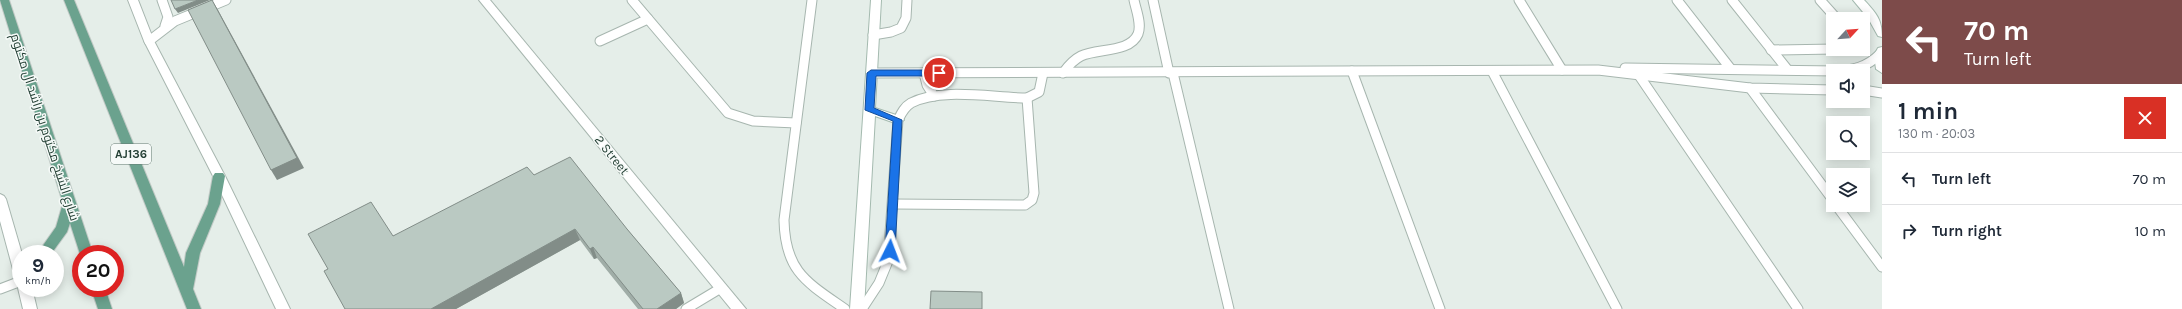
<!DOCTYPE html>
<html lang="en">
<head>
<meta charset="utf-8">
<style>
	body { margin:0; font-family:Karla,Cairo,sans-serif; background:#f6f6f7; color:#1f2937; height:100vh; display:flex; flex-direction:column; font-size:15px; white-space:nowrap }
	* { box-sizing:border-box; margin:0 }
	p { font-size:13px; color:#747a83 }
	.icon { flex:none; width:22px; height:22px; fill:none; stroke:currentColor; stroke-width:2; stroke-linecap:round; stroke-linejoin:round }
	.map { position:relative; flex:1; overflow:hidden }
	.panel { display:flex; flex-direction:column; background:#fff; width:300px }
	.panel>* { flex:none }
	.hud { background:#7d4b4a; color:#fff; overflow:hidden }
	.needle { width:26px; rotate:64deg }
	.tools { position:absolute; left:1826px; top:12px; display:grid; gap:8px }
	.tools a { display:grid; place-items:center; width:44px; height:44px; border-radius:0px; background:#fff; box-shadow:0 2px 10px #0003; font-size:20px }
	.speed { position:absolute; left:12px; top:245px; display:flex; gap:8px; font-size:20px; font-weight:700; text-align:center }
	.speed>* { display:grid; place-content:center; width:52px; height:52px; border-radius:50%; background:#fff; box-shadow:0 2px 10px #0003; line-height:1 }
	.speed small { font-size:10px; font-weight:400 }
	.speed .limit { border:6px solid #d22; background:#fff; color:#111 }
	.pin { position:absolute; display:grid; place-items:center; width:34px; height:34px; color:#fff; margin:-17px; border:2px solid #fff; border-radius:50%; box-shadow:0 1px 4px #0007 }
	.me { position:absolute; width:44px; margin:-22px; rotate:3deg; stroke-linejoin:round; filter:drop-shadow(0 0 3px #0008) }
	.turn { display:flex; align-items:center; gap:14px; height:84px; padding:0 16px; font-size:18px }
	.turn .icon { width:52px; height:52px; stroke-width:2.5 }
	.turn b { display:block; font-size:28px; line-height:34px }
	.round { display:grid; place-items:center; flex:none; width:42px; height:42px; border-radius:0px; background:#f6f6f7 }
	.overview { display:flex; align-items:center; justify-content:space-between; height:68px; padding:0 16px }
	h1 { font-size:24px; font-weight:700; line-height:30px }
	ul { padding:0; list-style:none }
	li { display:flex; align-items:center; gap:12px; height:52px; padding:0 16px; border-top:1px solid #e0e1e3 }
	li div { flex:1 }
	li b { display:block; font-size:15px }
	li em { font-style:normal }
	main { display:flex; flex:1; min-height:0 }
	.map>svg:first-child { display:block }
</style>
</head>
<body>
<main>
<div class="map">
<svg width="1882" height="309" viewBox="0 0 1882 309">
	<rect width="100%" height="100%" fill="#e5eee9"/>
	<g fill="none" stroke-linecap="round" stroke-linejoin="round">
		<g stroke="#a7b6af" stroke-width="11">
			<g id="lane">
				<polyline points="162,0 168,17 165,26"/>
				<polyline points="632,0 728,113 753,121 796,123"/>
				<path d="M 812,0 L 784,220 C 785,271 806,282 845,309"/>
				<polyline points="1153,0 1169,73"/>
				<polyline points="1519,0 1562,70"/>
				<polyline points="1677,0 1730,68"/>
				<polyline points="1732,0 1787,69"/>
				<polyline points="1820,0 1837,19"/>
				<polyline points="873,35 891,32 901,28 906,18 907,0"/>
				<polyline points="149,41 175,21 226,0"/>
				<polyline points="600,41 648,19"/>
				<polyline points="1771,50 1835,49"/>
				<path d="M 1625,68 L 1837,71 C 1853,70 1867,67 1879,55"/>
				<polyline points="1352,71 1440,309"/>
				<polyline points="1492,71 1617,309"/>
				<polyline points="871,73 1598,70 1750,88 1833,90"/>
				<polyline points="924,73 927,85 934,96"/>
				<path d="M 1063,73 C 1068,66 1073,60 1081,56 C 1097,48 1130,53 1138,34 C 1142,24 1136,10 1134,0"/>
				<polyline points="1173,73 1229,309"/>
				<polyline points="1638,74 1798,309"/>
				<polyline points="1750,88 1833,200"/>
				<polyline points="1863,90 1882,93"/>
				<polyline points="893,204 1025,205 1032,200 1034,193 1027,98"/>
				<polyline points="1836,205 1882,267"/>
				<polyline points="0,289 21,281"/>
				<polyline points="686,309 721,288"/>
				<path d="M 862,309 L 879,283 L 888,261 L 898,120 C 901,114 904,107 911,103 C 941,87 994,98 1027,98 L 1039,92 L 1043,73"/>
			</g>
		</g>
		<g stroke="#a7b6af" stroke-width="2">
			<g id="street">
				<polygon points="128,0 138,0 154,41 225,176 290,309 276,309 213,176 144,41"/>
				<polygon points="479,0 490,0 746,309 731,309"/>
				<polygon points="0,194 4,196 6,199 22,254 21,278 16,277 14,273 0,221"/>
				<polygon points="21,284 21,288 32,288 37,309 23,309 18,288"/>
			</g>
		</g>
		<g stroke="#a4baaf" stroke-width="2">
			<g id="secondary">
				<polygon points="871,0 881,0 875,108 902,117 904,120 898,124 875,116 864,309 850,309"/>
				<path d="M 1853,0 L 1864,0 C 1876,13 1882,19 1882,37 L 1878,36 L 1868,18 Z"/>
				<polygon points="1882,47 1882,73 1876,69 1874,55 1878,48"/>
			</g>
		</g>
		<g stroke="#c2cac6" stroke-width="2">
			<g id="primary">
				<polygon points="0,0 9,0 93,254 81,254 81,257 70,223 67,232 51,254 37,254 56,227 63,203"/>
				<polygon points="64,0 74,0 184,267 186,253 208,204 213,176 215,173 223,173 225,176 220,204 200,253 193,289 201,309 187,309"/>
				<polygon points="91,288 105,288 112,309 98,309"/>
			</g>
		</g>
		<use href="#lane" stroke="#fff" stroke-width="9"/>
		<use href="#street" fill="#fff" fill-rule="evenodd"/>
		<use href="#secondary" fill="#fff" fill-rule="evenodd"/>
		<use href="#primary" fill="#6ba28e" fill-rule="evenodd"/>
	</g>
	<polygon fill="#a0ada7" points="534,175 627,229 681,293 684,303 676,309 638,309 597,258 594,259 580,240 456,309 345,309 393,236"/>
	<g fill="#828d88">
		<polygon points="198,0 210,0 178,13 175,9"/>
		<polygon points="212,0 218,10 304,168 277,180 271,170"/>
		<polygon points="575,229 580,240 456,309 431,309"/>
		<polygon points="593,247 597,258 594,259 590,249"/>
		<polygon points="681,293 684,303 676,309 657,309"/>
	</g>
	<g fill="#bac9c2" stroke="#828d88">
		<polygon points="171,0 198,0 175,9"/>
		<polygon points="212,0 297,158 271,170 188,10"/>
		<polygon points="570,157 627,229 681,293 657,309 643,309 593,247 590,249 575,229 431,309 345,309 324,271 328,269 308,234 371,202 393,236 527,167 534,175"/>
		<polygon points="931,291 982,292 982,309 930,309"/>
	</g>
	<polygon fill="#1a73e8" stroke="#114b97" points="871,70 939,70 943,73 939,76 876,76 874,108 902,120 895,251 890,255 885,251 893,121 865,110 867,73"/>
	<g text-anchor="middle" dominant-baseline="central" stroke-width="3" stroke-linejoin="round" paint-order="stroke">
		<rect fill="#f6faf8" stroke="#637870" stroke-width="1" x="111" y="144" width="40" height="20" rx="3"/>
		<g font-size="12" font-weight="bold" fill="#244035">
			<text x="131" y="154">AJ136</text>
		</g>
		<g font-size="13" fill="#244035" stroke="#f6faf8">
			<text transform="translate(45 127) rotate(72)">شارع الشيخ مكتوم بن راشد آل مكتوم</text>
			<text transform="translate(612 155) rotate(51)">2 Street</text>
		</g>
	</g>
</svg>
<div class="tools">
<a><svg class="needle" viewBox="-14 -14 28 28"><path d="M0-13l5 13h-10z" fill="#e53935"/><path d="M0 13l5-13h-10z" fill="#747a83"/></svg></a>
<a><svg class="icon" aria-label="sound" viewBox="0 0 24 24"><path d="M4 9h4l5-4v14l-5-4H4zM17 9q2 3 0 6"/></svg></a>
<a><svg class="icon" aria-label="search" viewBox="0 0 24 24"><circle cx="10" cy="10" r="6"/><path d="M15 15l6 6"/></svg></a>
<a><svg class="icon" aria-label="layers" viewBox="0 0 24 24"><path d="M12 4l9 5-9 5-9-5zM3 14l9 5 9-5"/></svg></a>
</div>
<div class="speed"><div>9<small>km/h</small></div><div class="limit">20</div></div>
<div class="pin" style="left:939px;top:73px;background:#d93025"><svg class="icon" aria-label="arrive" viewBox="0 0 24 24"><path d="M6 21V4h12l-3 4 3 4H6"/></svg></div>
<svg class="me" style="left:890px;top:251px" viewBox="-20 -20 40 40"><path d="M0-17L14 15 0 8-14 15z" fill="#1a73e8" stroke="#fff" stroke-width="4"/></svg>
</div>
<section class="panel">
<div class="hud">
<div class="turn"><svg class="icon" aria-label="left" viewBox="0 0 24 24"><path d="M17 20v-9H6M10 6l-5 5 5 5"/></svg><div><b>70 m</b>Turn left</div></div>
</div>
<div class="overview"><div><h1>1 min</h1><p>130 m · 20:03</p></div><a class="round" style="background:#d93025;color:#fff"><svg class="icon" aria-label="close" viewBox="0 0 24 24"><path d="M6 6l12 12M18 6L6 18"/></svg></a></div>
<ul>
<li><svg class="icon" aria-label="left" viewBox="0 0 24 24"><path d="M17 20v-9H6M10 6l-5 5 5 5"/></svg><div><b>Turn left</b></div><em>70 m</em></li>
<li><svg class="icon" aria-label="right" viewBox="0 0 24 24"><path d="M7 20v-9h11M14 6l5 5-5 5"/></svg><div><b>Turn right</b></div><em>10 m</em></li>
</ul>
</section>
</main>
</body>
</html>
